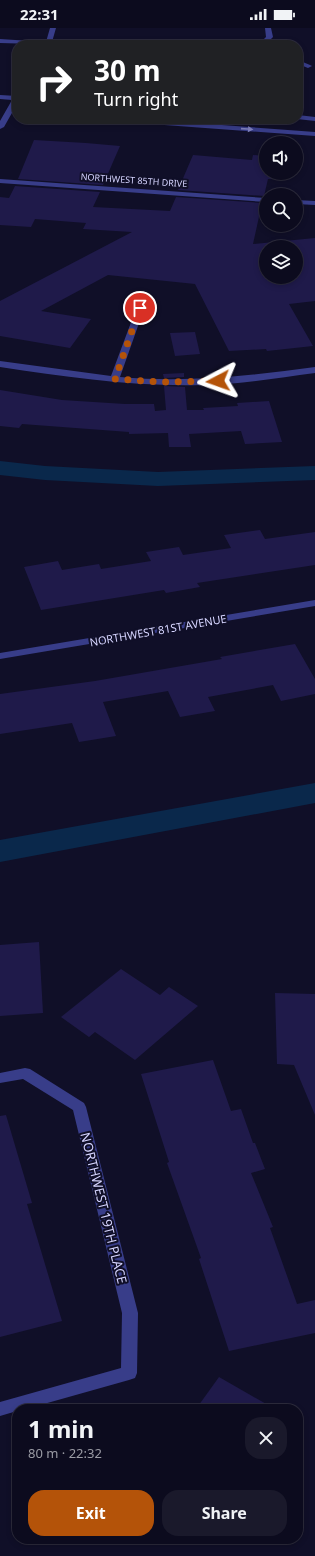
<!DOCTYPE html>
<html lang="en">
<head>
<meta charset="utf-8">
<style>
	body { margin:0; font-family:"Noto Sans",sans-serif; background:#1a192b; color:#f1f3f6; height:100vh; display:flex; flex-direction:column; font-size:15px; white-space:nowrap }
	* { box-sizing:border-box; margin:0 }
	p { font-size:13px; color:#9a9ba4 }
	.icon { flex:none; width:22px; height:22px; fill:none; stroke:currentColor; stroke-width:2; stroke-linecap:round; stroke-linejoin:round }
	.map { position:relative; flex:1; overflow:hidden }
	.side { position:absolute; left:12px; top:1376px; width:291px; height:140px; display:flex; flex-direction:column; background:#0c0b1e; border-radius:16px; box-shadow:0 2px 6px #0003,0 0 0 1px #2c2b3c }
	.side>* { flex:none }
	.guide { position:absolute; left:12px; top:12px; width:291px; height:84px; border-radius:16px; box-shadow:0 2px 6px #0003,0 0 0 1px #2c2b3c; background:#202124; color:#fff; overflow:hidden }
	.buttons { position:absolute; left:259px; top:108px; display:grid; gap:8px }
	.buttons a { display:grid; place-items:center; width:44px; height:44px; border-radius:50%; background:#0c0b1e; box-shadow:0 2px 6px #0003,0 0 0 1px #2c2b3c; font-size:20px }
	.pin { position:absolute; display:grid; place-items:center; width:34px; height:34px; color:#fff; margin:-17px; border:2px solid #fff; border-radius:50%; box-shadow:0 1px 4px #0007 }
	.me { position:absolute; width:44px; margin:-22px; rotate:266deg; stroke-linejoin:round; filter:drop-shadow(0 0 3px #0008) }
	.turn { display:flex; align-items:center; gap:14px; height:84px; padding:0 16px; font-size:18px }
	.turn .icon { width:52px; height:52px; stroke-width:2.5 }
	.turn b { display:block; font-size:28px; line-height:34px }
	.round { display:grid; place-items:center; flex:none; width:42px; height:42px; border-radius:16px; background:#1a192b }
	.summary { display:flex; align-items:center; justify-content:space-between; height:68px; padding:0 16px }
	h1 { font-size:24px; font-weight:700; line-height:30px }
	.cta { display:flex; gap:8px; margin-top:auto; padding:8px 16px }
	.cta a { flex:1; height:46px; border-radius:16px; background:#b45309; color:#fff; font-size:16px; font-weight:700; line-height:46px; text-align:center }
	.cta a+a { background:#1a192b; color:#f1f3f6 }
	.status { display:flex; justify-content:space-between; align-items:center; height:28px; padding:0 20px; background:#0c0b1e; direction:ltr }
	.status svg { height:11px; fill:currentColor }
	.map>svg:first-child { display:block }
</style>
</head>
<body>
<div class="status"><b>22:31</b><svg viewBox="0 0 49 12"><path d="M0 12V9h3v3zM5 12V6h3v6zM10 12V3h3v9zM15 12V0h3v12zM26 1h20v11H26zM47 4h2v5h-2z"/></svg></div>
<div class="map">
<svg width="315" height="1528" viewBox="0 0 315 1528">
	<rect width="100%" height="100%" fill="#100f28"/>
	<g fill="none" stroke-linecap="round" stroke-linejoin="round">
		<g fill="#0a284b" fill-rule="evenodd">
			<polygon points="0,433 45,438 158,444 315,438 315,452 158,458 45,452 0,447"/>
			<polygon points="315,755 315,775 0,834 0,812"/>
		</g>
	</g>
	<g fill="#1f1a4a" fill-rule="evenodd">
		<polygon points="34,112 86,115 120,118 103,157 18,151"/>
		<polygon points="193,127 252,132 253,127 266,128 266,145 282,145 281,151 268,151 264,168 178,162"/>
		<path d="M 15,158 L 100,164 L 93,179 L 170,183 L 176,169 L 262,175 L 253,216 L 315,210 L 315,273 L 289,276 L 313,318 L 267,323 L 266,321 L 229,323 L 195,256 L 108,247 L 41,283 L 91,291 L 70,320 L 0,308 L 0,273 L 132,204 L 83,201 L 86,195 L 35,191 L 31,199 L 0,197 L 0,169 L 9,170 ZM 266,219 L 296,219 L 296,249 L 266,249 Z"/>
		<polygon points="195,304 200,326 175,328 170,305"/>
		<polygon points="184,345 184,349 164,350 163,346"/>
		<polygon points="164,358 185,359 187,382 204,382 203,380 238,378 237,375 269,373 282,414 245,416 241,403 189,406 191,419 169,419 168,405 129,406 129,404 22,396 19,400 0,398 0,362 62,372 125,376 154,376 155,383 166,382"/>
		<polygon points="260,502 265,511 315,504 315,537 197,555 200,559 166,565 164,562 41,582 24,539 58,533 62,542 99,536 101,541 151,533 146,524 179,519 183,527 231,520 224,507"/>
		<polygon points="295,616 315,651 315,666 281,673 273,657 208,669 215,683 180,689 168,663 103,674 116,708 79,714 72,695 0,706 0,666 95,653 222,631 220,629"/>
		<polygon points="39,914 43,985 0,988 0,917"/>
		<polygon points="121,941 160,967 169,959 198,978 135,1032 95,1004 89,1009 61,989"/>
		<polygon points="275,965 315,966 315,1087 294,1037 277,1036"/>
		<polygon points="213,1032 231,1083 241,1081 253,1115 255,1115 265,1141 251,1145 273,1199 270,1200 297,1276 315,1272 315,1305 229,1323 199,1231 201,1230 167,1135 169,1134 141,1046"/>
		<polygon points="6,1087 32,1175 27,1176 62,1293 0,1309 0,1088"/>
		<polygon points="219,1349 275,1381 196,1381"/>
	</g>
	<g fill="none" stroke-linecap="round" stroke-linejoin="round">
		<g fill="#383d89" fill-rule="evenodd">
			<polygon points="50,0 56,0 52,14 68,15 71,17 0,15 0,11 46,14"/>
			<polygon points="265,0 271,0 273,9 265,17 258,17 266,9"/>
			<polygon points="298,32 310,37 312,38 308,40 298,36"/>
			<polygon points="0,67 17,68 17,76 4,99 0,101 0,93 12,72 0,71"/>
			<polygon points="298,87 315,89 315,93 297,91"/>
			<polygon points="106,91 140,91 315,104 315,108 110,93"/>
			<polygon points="0,151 266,170 266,174 0,155"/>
			<polygon points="296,172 315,173 315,177 296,176"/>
			<path d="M 140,278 L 144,281 L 120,349 C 186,355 250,348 315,339 L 315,345 C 278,350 241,356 203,357 C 135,359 67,349 0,339 L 0,333 L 111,348 L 136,281 Z"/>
			<polygon points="315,572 315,578 0,631 0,625"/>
			<polygon points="25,1040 30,1041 84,1075 86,1079 138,1285 137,1345 135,1350 129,1352 26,1381 17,1381 17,1383 0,1388 0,1374 121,1340 122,1285 73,1082 23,1051 0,1055 0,1045"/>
		</g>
	</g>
	<defs><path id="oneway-solid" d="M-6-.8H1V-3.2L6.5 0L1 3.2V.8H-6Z"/></defs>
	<use fill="#7f81be" href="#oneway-solid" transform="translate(247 101) rotate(4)"/>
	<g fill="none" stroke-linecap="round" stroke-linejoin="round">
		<polyline stroke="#b45309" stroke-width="7" stroke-dasharray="0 12.6" points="140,280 115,351 162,354 218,353"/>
	</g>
	<g text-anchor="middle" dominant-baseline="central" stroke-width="4" stroke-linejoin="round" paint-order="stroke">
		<g font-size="9" fill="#d6d5ff" stroke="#100f28">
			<text transform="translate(134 152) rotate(4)">NORTHWEST 85TH DRIVE</text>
		</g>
		<g font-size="11" fill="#d6d5ff" stroke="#100f28">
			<text transform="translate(158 602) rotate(-10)">NORTHWEST 81ST AVENUE</text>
		</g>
		<g font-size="13" fill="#d6d5ff" stroke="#100f28">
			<text transform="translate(104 1180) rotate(76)">NORTHWEST 19TH PLACE</text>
		</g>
	</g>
</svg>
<div class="buttons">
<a><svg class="icon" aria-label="sound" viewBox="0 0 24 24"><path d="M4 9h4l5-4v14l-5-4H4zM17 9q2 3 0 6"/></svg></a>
<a><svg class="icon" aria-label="search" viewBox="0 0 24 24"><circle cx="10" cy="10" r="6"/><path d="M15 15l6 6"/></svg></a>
<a><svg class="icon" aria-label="layers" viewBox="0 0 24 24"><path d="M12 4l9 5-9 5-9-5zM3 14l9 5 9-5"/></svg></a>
</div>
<div class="pin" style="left:140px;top:280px;background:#d93025"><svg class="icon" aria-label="arrive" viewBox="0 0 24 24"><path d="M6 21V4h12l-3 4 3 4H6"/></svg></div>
<svg class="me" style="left:218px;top:353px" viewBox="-20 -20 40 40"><path d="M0-17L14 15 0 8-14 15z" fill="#b45309" stroke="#fff" stroke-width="4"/></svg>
<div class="guide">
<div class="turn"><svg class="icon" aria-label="right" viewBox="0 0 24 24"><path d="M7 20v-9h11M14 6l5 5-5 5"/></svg><div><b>30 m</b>Turn right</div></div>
</div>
<section class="side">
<div class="summary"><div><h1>1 min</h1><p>80 m · 22:32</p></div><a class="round"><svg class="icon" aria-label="close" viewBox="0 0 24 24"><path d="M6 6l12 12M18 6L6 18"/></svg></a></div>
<div class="cta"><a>Exit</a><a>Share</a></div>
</section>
</div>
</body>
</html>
